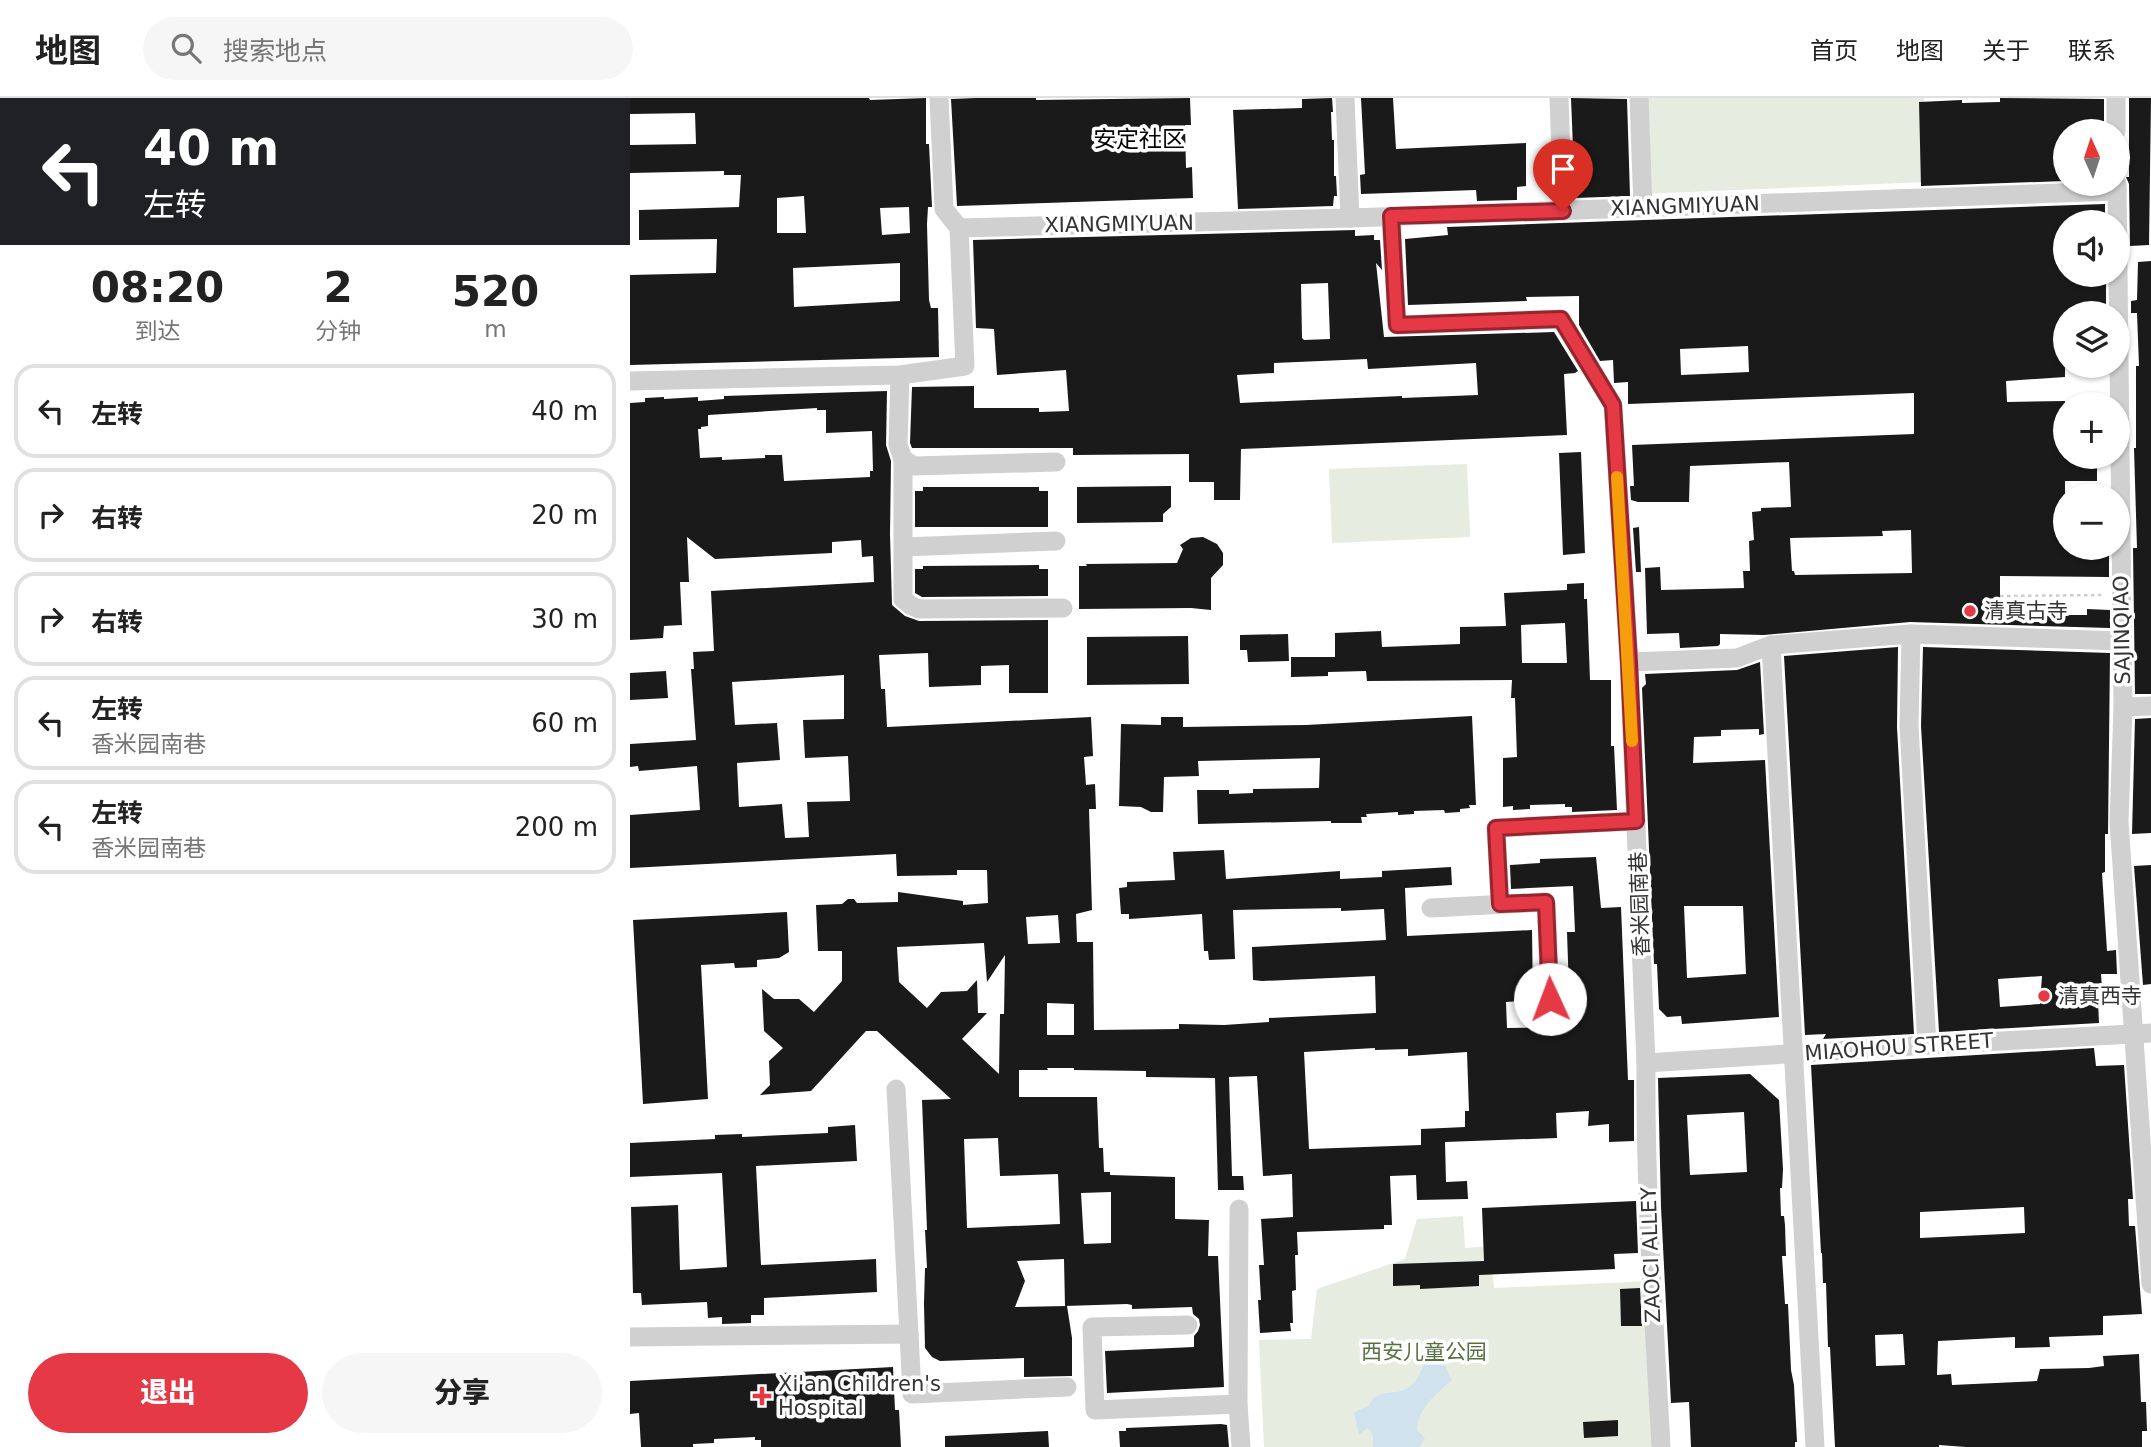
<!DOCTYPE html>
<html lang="zh">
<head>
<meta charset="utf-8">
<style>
	body { margin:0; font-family:"DejaVu Sans","Noto Sans SC",sans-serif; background:#f6f6f6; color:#222; height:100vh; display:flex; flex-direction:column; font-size:26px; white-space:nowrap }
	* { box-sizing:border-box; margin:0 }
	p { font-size:23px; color:#767676 }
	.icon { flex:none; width:38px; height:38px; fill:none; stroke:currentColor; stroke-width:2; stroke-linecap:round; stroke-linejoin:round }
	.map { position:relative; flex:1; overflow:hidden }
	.sheet { display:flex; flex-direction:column; background:#fff; width:630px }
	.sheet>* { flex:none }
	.hud { background:#202124; color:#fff; overflow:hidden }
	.needle { width:46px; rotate:357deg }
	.fabs { position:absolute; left:1423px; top:21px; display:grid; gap:14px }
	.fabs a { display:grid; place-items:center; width:77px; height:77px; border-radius:50%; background:#fff; box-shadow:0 2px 5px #0004; font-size:35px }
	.pin { position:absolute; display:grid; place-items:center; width:60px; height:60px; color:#fff; margin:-72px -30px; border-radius:50% 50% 50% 0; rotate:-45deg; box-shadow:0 0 7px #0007 }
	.pin .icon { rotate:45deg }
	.me { position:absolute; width:77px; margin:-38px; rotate:358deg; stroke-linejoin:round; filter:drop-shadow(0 0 5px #0008) }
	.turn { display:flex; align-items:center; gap:24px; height:147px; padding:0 28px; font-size:32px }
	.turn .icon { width:91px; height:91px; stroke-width:2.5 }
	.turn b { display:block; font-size:49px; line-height:60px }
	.eta { display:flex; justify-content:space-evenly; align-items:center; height:119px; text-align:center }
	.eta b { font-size:42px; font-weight:800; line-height:49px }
	.action { display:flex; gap:14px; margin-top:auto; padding:14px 28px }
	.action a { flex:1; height:80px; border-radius:42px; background:#e63946; color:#fff; font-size:28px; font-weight:800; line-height:80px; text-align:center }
	.action a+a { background:#f6f6f6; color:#222 }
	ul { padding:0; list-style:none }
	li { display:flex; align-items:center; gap:21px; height:94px; margin:0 14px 10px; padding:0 14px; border:4px solid #e0e0e0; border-radius:21px }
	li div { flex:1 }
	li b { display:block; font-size:26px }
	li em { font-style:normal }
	header { display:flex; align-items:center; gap:42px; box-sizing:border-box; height:98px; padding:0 35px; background:#fff; border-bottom:2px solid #e0e0e0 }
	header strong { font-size:33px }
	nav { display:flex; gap:38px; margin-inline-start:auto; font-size:24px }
	.search { width:490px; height:63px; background:#f6f6f6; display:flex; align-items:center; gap:18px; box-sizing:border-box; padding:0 24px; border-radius:38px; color:#767676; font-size:26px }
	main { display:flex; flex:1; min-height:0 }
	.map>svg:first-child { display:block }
</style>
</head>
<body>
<header>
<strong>地图</strong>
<div class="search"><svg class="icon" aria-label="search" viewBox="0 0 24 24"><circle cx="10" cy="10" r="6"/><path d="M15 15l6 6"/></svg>搜索地点</div>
<nav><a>首页</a><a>地图</a><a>关于</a><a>联系</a></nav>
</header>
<main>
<section class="sheet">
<div class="hud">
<div class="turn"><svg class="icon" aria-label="left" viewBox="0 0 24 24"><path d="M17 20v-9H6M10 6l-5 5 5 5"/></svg><div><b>40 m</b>左转</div></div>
</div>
<div class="eta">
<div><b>08:20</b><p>到达</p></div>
<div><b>2</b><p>分钟</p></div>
<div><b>520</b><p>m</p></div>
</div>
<ul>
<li><svg class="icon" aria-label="left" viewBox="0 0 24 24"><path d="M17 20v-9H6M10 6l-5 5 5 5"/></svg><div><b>左转</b></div><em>40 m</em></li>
<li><svg class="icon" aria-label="right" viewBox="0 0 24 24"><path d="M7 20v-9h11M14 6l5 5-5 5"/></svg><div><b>右转</b></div><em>20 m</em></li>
<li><svg class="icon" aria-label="right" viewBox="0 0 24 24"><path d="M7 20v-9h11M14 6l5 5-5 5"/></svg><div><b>右转</b></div><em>30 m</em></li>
<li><svg class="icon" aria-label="left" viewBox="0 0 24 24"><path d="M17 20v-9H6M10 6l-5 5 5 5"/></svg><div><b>左转</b><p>香米园南巷</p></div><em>60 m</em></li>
<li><svg class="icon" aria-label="left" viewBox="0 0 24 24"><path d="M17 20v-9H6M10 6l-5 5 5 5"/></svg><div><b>左转</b><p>香米园南巷</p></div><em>200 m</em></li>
</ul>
<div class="action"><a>退出</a><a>分享</a></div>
</section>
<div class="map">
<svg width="1521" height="1349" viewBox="0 0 1521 1349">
	<rect width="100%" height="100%" fill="#fff"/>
	<g fill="#e6ecdf">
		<polygon points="1016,0 1294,0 1296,84 1011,96"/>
		<polygon points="837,366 840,439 702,445 699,371"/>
		<polygon points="833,1118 835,1150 859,1148 864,1190 1022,1183 1031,1349 634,1349 629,1242 681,1241 687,1191 775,1161 787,1121"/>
	</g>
	<path fill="#cfe2ee" d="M 807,1262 L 815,1267 L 822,1282 C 806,1296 788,1310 787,1332 L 795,1340 L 789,1349 L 743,1349 C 742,1342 746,1336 737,1330 L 729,1337 L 724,1314 L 739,1308 C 746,1289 763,1299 778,1290 C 787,1284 790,1275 794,1266 Z"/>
	<g fill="#1a1a1a" fill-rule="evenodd">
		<path d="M 0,0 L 239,0 L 240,2 L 296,0 L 296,46 L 299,46 L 302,109 L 298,109 L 297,126 L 299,202 L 301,210 L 308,210 L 309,259 L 0,267 L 0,177 L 86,175 L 87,141 L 9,142 L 9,112 L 109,109 L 111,77 L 94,77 L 94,73 L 0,75 L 0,47 L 66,46 L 65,15 L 0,16 ZM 174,98 L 176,135 L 147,135 L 147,100 ZM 279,109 L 280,135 L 252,137 L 250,110 ZM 270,165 L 270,203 L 164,209 L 163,170 Z"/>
		<polygon points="345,0 406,0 406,2 560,0 561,27 555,27 556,70 562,69 563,100 327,108 321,1"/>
		<polygon points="702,0 703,14 701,14 702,42 704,42 704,78 706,78 707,98 704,98 703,108 608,111 603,12 672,10 672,1"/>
		<polygon points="731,0 763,0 766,51 896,45 896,88 887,89 887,102 847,103 846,92 731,96 730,77 735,76"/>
		<polygon points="941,0 997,1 1000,98 945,100"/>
		<polygon points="1370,0 1474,1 1474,33 1435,33 1435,83 1291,88 1289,4 1332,2 1332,5 1370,4"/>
		<polygon points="1499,0 1521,0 1519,147 1500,148 1499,86 1496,79 1499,79"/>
		<path d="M 1475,106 L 1475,124 L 1435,124 L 1435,177 L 1476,177 L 1476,215 L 1435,215 L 1435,279 L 1376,283 L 1377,304 L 1435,303 L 1435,359 L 1467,359 L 1467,383 L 1435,383 L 1435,450 L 1479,450 L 1479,479 L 1370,478 L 1370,517 L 1457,517 L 1457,511 L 1480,512 L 1480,530 L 1280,524 L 1134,537 L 1090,536 L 1090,546 L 1088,548 L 1050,550 L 1049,535 L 1017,536 L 1015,470 L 1030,469 L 1031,492 L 1114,490 L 1113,473 L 1120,473 L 1119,443 L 1124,442 L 1122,414 L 1131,413 L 1131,410 L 1161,409 L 1159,364 L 1060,368 L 1059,404 L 1008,404 L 1001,402 L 1000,388 L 1004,388 L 1002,347 L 1284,336 L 1284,295 L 998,306 L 998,284 L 984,285 L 983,262 L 970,263 L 949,227 L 949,198 L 896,199 L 897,203 L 778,207 L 775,141 L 818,137 L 817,129 ZM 1118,248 L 1119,274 L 1051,277 L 1050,251 ZM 1281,432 L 1282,475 L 1165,477 L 1164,473 L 1162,473 L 1160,440 L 1253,438 L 1252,433 Z"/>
		<path d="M 725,132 L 725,138 L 744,137 L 744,142 L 750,142 L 752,172 L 746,165 L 754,239 L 924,234 L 948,273 L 945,275 L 934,276 L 937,337 L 611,351 L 610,402 L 584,402 L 584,384 L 559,384 L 559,356 L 443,357 L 443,350 L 282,350 L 280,345 L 282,289 L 344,288 L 344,310 L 409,310 L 409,314 L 439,313 L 436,272 L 367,277 L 364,231 L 346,230 L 343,142 ZM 698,185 L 700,241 L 674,242 L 672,240 L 671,186 ZM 737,261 L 738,271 L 846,265 L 848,297 L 772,300 L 772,298 L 610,305 L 607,277 L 644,275 L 644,265 Z"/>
		<polygon points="1521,163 1521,596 1505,596 1503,450 1507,450 1504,350 1506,350 1506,268 1509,268 1507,215 1501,215 1501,203 1507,202 1508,164"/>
		<path d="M 257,293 L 256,347 L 261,363 L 260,436 L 262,507 L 275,518 L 289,523 L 418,522 L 418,595 L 379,595 L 379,567 L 351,568 L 351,587 L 299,589 L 298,555 L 249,557 L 251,591 L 255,591 L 257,629 L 461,619 L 463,658 L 454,659 L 456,687 L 465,686 L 466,711 L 459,711 L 462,812 L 446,816 L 447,844 L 463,844 L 464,932 L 549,931 L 549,926 L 594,927 L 639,924 L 639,920 L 746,915 L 745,878 L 632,883 L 623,882 L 622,849 L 756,842 L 754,811 L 711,813 L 711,810 L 603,812 L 605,861 L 579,862 L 578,853 L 574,853 L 572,816 L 499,821 L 499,816 L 491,816 L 489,790 L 497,789 L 497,784 L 545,782 L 543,754 L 594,752 L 596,781 L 710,773 L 710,781 L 752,779 L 752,773 L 821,769 L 822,787 L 775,790 L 777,838 L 902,832 L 903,902 L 876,904 L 877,930 L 945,929 L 943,893 L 939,893 L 937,834 L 945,834 L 943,788 L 881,791 L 880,767 L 910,765 L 910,761 L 966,759 L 971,810 L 991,809 L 998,982 L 1004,982 L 1004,1043 L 979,1044 L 979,1026 L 958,1028 L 959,1013 L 926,1015 L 927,1040 L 815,1044 L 816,1084 L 837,1083 L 838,1101 L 787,1102 L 786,1077 L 760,1078 L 762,1127 L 754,1127 L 754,1131 L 667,1134 L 668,1157 L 665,1157 L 666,1192 L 662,1193 L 663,1225 L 660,1225 L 661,1233 L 630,1235 L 628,1202 L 631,1202 L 629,1167 L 634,1167 L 631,1121 L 663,1119 L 662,1076 L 633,1078 L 627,978 L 599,979 L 602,1078 L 613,1078 L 614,1092 L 588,1092 L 585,980 L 516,979 L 516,973 L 444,972 L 444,970 L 417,970 L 418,972 L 389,972 L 389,999 L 467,999 L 469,1050 L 473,1050 L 474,1074 L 480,1074 L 480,1077 L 545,1079 L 545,1121 L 579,1122 L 578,1158 L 588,1158 L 594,1289 L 477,1295 L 475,1253 L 564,1249 L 564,1238 L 568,1233 L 570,1227 L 569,1221 L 563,1216 L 562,1209 L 502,1211 L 502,1207 L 497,1206 L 435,1208 L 434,1161 L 387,1163 L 395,1183 L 385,1209 L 437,1208 L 442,1240 L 442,1278 L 394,1279 L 394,1260 L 310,1263 L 302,1259 L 295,1250 L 294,1206 L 295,1170 L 297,1170 L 295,1132 L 297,1132 L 292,1002 L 321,1001 L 247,933 L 236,933 L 181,993 L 130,997 L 140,987 L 139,963 L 153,950 L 134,933 L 132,891 L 144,901 L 169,901 L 184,914 L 212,883 L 212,853 L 188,853 L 186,807 L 212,806 L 218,801 L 224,801 L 227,805 L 268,804 L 268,794 L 333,803 L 333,807 L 358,805 L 357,772 L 327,772 L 327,777 L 267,778 L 266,756 L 0,770 L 0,717 L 70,712 L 67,668 L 9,673 L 8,668 L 0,669 L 0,646 L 66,642 L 61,571 L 64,571 L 63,554 L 84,553 L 81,493 L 244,484 L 243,458 L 232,459 L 231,442 L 202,444 L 202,455 L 85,461 L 57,439 L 59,484 L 50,484 L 52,527 L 34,528 L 33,540 L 0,542 L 0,305 L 15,304 L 15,300 L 34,299 L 34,301 L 68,299 L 68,303 L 94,301 L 94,298 ZM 187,310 L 187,312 L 196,312 L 196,335 L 242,333 L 243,373 L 240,373 L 240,379 L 154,383 L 152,357 L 135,357 L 135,360 L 92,362 L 92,359 L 70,360 L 68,331 L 71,331 L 71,329 L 78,328 L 78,317 ZM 214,577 L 214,621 L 173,622 L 175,660 L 218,658 L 220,703 L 177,704 L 179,739 L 155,740 L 152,706 L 109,709 L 107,665 L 150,662 L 147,625 L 105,627 L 102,584 ZM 428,817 L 430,845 L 398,846 L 396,819 ZM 354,845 L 357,884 L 375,857 L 374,916 L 370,916 L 369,976 L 332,941 L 357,915 L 348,915 L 347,882 L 337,893 L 311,894 L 297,910 L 269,884 L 267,849 ZM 417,905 L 444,906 L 444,937 L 417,937 ZM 745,950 L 745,952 L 778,951 L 778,958 L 837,954 L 839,1013 L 835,1013 L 835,1029 L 791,1031 L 791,1047 L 679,1051 L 674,954 ZM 368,1040 L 370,1078 L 428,1076 L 430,1126 L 337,1130 L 334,1041 ZM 481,1094 L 481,1145 L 454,1146 L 451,1095 Z"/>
		<polygon points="951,354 955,455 933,457 929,355"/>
		<polygon points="541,388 541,409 533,416 533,424 447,425 447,389"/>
		<polygon points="293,389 409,389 409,393 418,393 418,429 285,429 285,393 293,393"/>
		<polygon points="1009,429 1011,474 1006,474 1003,430"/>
		<polygon points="573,439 587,446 593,455 593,467 581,480 581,512 561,510 449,511 449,468 457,468 456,466 547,465 553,451 550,447 561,440"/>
		<polygon points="409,467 409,471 418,471 418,498 292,499 285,495 285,471 293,471 293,468"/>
		<path d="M 954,485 L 954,501 L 957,501 L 960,582 L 981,582 L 981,648 L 984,648 L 987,712 L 942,714 L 942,709 L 935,709 L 935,706 L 900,707 L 900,711 L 883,712 L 883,708 L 873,709 L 873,660 L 887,659 L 885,600 L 881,600 L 882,582 L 737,583 L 736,573 L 698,574 L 698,578 L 661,579 L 661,559 L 705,559 L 705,535 L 751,533 L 752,549 L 830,546 L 830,529 L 876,528 L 874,495 L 937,492 L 937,486 ZM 935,525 L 937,565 L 892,565 L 891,527 Z"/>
		<polygon points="658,536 659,563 618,564 617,552 610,552 610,537"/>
		<polygon points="558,538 559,586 457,587 457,539"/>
		<polygon points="1268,549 1267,629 1284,936 1193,941 1196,936 1175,937 1154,558"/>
		<path d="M 1293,549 L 1480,555 L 1478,736 L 1475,736 L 1475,774 L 1472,775 L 1477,853 L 1486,852 L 1487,876 L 1471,876 L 1473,903 L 1468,904 L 1469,925 L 1309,934 L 1291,628 ZM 1412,878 L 1410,906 L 1370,909 L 1368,881 Z"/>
		<path d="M 1130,564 L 1134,636 L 1129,637 L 1129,631 L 1091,632 L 1091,638 L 1064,639 L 1063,665 L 1135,662 L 1149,919 L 1052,926 L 1051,918 L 1037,919 L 1029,911 L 1027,866 L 1024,866 L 1012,590 L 1016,586 L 1015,576 L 1107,572 ZM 1054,808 L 1113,808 L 1116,876 L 1057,880 Z"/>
		<polygon points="36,573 38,600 0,602 0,575"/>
		<polygon points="842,618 846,707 839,707 840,710 830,711 830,714 815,715 814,712 784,713 784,716 768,717 768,714 736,716 737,719 731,719 732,725 701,725 701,723 568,726 567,692 599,692 599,696 623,695 623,691 689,690 690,660 568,663 569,678 534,679 533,714 521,714 511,709 489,708 491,626 531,627 531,619 553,619 553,629 676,627"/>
		<polygon points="1521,620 1521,735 1502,736 1505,621"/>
		<polygon points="1521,767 1521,886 1513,887 1504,768"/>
		<polygon points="157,814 159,854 149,860 127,862 127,869 105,870 104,865 71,867 78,1001 13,1006 3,822"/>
		<path d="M 1464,950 L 1466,968 L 1494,967 L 1503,1101 L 1498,1101 L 1499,1128 L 1505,1128 L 1512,1216 L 1473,1218 L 1473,1237 L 1419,1239 L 1420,1249 L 1385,1250 L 1385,1239 L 1308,1243 L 1307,1277 L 1321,1276 L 1322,1287 L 1407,1283 L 1410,1271 L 1459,1270 L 1474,1268 L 1473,1258 L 1509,1256 L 1511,1304 L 1516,1304 L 1517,1333 L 1512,1333 L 1512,1349 L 1336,1349 L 1309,1347 L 1309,1349 L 1205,1349 L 1200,1249 L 1198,1249 L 1196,1185 L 1193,1185 L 1192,1155 L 1191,1155 L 1181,967 ZM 1394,1109 L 1395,1135 L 1290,1140 L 1290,1114 ZM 1273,1236 L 1275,1267 L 1246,1268 L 1245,1237 Z"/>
		<path d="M 1120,976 L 1149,1002 L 1153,1071 L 1152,1090 L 1150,1090 L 1151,1118 L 1154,1118 L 1155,1127 L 1156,1158 L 1152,1158 L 1155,1206 L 1158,1206 L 1161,1272 L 1164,1287 L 1167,1344 L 1165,1344 L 1165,1349 L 1061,1349 L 1059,1304 L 1041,1305 L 1031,1109 L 1028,980 ZM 1114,1014 L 1117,1074 L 1060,1077 L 1057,1017 Z"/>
		<polygon points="225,1027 227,1063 126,1068 131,1167 246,1161 247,1194 134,1200 134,1217 121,1217 121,1225 92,1226 92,1219 78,1220 77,1204 12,1207 11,1195 3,1195 1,1109 48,1107 50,1172 97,1169 92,1075 0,1079 0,1045 85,1041 85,1037 112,1036 112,1039 198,1035 198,1029"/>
		<polygon points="1006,1103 1008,1155 984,1156 985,1171 849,1177 849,1188 790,1191 790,1187 763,1188 763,1166 854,1163 852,1110"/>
		<polygon points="1010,1190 1012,1228 991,1228 990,1191"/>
		<polygon points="263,1269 265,1312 269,1312 271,1349 131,1349 131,1342 125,1342 125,1339 84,1341 84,1345 63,1346 63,1349 11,1349 9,1315 0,1316 0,1283"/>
		<polygon points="988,1322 988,1338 954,1340 953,1324"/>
		<polygon points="591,1326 597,1327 599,1349 490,1349 489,1333 496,1333 496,1330"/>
		<polygon points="418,1333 419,1349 315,1349 315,1338"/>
	</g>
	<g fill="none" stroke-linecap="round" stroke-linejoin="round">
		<polyline stroke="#cdcdcd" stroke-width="2.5" stroke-dasharray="3.5 3.5" stroke-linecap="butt" points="1370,498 1475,497"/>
		<g stroke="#d0d0d0" stroke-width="19">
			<polyline points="715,0 720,120"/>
			<polyline points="929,0 933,113"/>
			<polyline points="1009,0 1013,110"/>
			<polyline points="1486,0 1486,33"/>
			<polyline points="1487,86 1493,609 1489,724 1521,1186"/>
			<path d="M 761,118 L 767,227 L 931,221 L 983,307 L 999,564 L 1016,965 C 1015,1093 1024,1221 1031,1349"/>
			<polyline points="329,130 720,120 1487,93"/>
			<polyline points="270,277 268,347 273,361 284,368 426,364"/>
			<polyline points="0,283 270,277 335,268 329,130 314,111 309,0"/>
			<polyline points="273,361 273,501 280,507 289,511 433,510"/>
			<polyline points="274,449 426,443"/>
			<polyline points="1281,536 1279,628 1297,947"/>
			<polyline points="1141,547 1185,1349"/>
			<polyline points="999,564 1107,560 1141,547 1281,536 1491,543"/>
			<polyline points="1493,609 1521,608"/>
			<polyline points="870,806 866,730 1006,723"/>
			<polyline points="801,810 916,804 920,901"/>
			<polyline points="1016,965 1297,947 1521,935"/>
			<polyline points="266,991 279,1236"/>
			<polyline points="609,1111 608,1306 611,1349"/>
			<polyline points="558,1227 462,1229 465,1312 608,1306"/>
			<polyline points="0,1239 279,1236 282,1296 437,1289"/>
		</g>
	</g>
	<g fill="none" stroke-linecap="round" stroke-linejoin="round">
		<g stroke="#96252e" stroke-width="18">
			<polyline id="route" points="920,901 916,804 870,806 866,730 1006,723 999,564 983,307 931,221 767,227 761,118 933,113"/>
		</g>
		<use href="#route" stroke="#e63946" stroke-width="12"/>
		<polyline stroke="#f59e0b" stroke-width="12" points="987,379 1002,643"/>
	</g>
	<g fill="#e63946" stroke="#fff" stroke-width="2.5">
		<circle cx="1340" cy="513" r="7"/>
		<circle cx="1414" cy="898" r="7"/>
		<path d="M128.5 1287.5h7v7h7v7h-7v7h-7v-7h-7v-7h7z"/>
	</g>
	<g text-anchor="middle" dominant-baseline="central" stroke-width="7" stroke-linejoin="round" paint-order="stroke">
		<g font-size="21" fill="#333" stroke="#fff">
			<text transform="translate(1055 108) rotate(-2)">XIANGMIYUAN</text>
			<text transform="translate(489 126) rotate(-1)">XIANGMIYUAN</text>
			<text transform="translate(1492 532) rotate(-91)">SAJINQIAO</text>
			<text transform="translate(1010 806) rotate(-92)">香米园南巷</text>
			<text transform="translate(1269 949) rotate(-4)">MIAOHOU STREET</text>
			<text transform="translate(1021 1157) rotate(-92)">ZAOCI ALLEY</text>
		</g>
		<g font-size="21" fill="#333" stroke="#fff" text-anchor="start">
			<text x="1354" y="513">清真古寺</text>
			<text x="1428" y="898">清真西寺</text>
			<text x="148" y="1286">Xi'an Children's<tspan x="148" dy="24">Hospital</tspan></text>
		</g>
		<g font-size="21" fill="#56703f" stroke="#fff">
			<text x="794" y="1254">西安儿童公园</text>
		</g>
		<g font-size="23" fill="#000" stroke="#fff">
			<text x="509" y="41">安定社区</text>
		</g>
	</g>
</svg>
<div class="fabs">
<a><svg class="needle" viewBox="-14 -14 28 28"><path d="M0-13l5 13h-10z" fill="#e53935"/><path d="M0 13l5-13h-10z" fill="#767676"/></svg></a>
<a><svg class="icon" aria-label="sound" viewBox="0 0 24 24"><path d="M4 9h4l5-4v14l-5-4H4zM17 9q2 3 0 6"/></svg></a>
<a><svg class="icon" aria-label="layers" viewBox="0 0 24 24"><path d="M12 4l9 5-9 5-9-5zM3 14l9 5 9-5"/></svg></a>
<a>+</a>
<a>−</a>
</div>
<div class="pin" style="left:933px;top:113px;background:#d93025"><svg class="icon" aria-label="arrive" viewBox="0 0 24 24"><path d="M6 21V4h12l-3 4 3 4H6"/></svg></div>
<svg class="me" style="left:920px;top:901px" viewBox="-20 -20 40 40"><circle r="19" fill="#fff"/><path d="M0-13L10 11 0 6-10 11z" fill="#e63946"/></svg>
</div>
</main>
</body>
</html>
